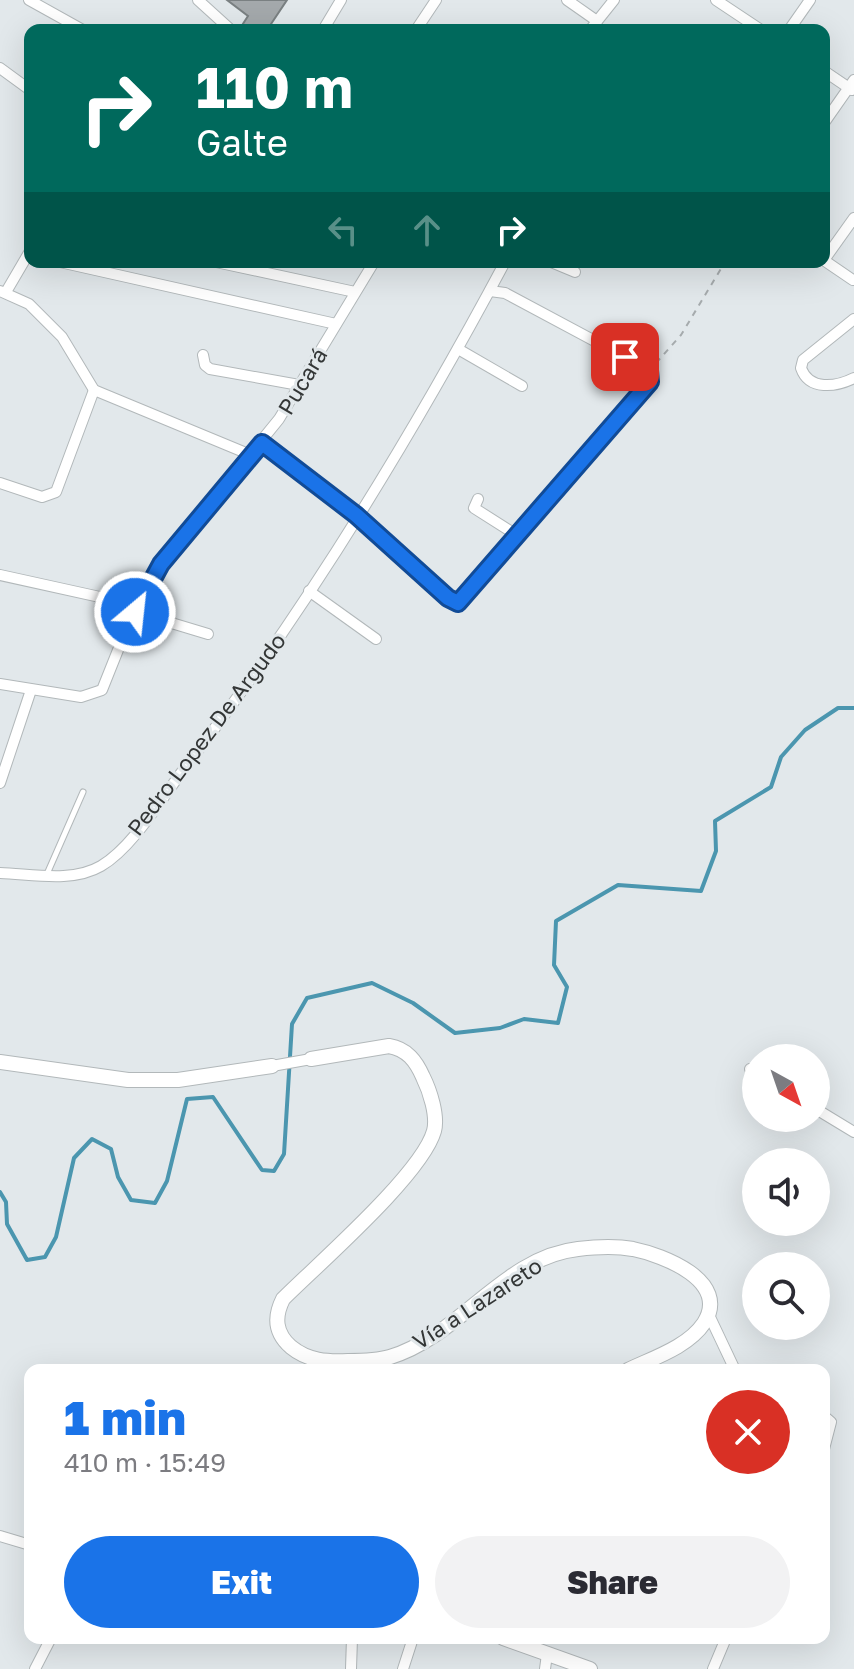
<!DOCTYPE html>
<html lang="en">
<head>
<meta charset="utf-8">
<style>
	body { margin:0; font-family:"Golos Text",sans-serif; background:#f2f2f3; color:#2b2b33; height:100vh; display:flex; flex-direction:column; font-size:30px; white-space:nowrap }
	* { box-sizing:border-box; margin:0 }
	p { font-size:26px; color:#7c7c81 }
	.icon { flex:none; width:44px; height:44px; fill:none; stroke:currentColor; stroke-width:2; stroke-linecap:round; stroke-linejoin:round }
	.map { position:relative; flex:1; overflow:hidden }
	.side { position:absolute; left:24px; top:1364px; width:806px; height:280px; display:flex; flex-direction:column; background:#fff; border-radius:16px; box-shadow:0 8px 32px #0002 }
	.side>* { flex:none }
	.banner { position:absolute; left:24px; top:24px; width:806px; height:244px; border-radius:16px; box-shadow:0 8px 32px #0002; background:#00695c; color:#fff; overflow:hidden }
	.needle { width:52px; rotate:140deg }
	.buttons { position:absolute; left:742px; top:1044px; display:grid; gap:16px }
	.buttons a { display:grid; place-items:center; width:88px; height:88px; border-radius:50%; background:#fff; box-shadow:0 8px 32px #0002; font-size:40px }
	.pin { position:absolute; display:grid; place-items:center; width:68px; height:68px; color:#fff; margin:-34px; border-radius:16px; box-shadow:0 4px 12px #0006 }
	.me { position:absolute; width:88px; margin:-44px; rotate:28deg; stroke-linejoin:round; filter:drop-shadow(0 0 6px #0008) }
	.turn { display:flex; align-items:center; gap:28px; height:168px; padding:0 40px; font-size:36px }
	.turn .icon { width:104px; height:104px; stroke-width:2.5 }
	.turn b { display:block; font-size:56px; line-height:68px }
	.lanes { display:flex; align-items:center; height:76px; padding:0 40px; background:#0003; justify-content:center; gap:40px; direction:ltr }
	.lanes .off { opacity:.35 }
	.round { display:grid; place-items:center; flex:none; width:84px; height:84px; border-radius:42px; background:#f2f2f3 }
	.head { display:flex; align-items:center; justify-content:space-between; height:136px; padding:0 40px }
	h1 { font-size:48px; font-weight:800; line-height:60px; color:#1a73e8 }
	.button { display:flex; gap:16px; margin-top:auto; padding:16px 40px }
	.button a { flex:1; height:92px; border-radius:48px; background:#1a73e8; color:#fff; font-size:32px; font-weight:800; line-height:92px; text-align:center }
	.button a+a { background:#f2f2f3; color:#2b2b33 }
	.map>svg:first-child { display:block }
</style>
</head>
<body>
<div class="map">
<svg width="854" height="1669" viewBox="0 0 854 1669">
	<rect width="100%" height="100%" fill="#e2e8eb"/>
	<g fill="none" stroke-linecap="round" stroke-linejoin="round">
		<polyline stroke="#4b96af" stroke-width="4" points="0,1192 6,1202 7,1224 27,1260 45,1257 56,1237 74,1158 92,1139 111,1149 118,1177 131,1200 155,1203 167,1181 187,1099 213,1097 262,1170 274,1171 284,1154 292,1024 307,998 372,983 413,1003 455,1033 500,1028 524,1019 558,1023 567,987 554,965 556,921 618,885 701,891 716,851 715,821 771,787 781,757 805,730 838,708 854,708"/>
	</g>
	<polygon fill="#a4a9ac" stroke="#7a8082" stroke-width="2" points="227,0 287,0 267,30 239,30 248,16"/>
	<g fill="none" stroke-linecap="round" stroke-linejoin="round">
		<g stroke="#b2b8ba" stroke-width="7">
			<polyline id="service" points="47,874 83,792"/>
		</g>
		<g stroke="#b2b8ba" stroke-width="12">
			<g id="minor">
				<polyline points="29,0 83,30"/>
				<polyline points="198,0 231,30"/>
				<polyline points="567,0 597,21"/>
				<polyline points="716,0 761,30"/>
				<polyline points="323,30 341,0"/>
				<polyline points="416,30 436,0"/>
				<polyline points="590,30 614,0"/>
				<polyline points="789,30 810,0"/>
				<polyline points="0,68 30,90"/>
				<polyline points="824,71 852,90"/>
				<polyline points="824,123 854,80"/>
				<polyline points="824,260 854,218"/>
				<polyline points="825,261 853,280"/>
				<polyline points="60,262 336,324"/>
				<polyline points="216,262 355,292"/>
				<polyline points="551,262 575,272"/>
				<polyline points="0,291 29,304 62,337 94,390 251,455"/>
				<polyline points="6,292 30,251"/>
				<path d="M 854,319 L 803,360 L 801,368 C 809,391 836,387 854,378"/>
				<polyline points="458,349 522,386"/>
				<polyline points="203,355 205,365 210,369 299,385"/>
				<polyline points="262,443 356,515 448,598 458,603 651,378 649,370 505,293 490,291"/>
				<polyline points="0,483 42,497 56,492 94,390"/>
				<polyline points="478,499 474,508 515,534"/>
				<polyline points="0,575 136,605"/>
				<polyline points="309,591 376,639"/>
				<polyline points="135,612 208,634"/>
				<polyline points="0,684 81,697 102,690 136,605 161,564 279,419 374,262"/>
				<polyline points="0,783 31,690"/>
				<path d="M 0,873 C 32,874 72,883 101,866 C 132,848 162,798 184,769 C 304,613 412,436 505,262"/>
				<polyline points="272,1066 311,1059"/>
				<polyline points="750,1069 756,1073"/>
				<polyline points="816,1109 854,1132"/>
				<polyline points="709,1315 735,1370"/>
				<polyline points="824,1416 831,1422 824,1449"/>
				<polyline points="0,1536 30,1545"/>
				<polyline points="35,1669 51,1638"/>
				<polyline points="351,1669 352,1638"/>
				<polyline points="403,1669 413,1638"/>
				<polyline points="545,1669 547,1654"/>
				<polyline points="713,1669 726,1638"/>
			</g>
		</g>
		<g stroke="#b2b8ba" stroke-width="16">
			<g id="tertiary">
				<path d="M 311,1059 L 389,1046 C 407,1049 416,1061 423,1077 C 430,1091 438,1116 434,1131 C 422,1174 318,1264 283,1299 C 274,1317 275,1333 291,1347 C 308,1361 327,1362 348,1361 C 362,1361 377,1361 390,1357 C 460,1336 504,1257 578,1249 C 595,1247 616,1246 633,1249 C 663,1255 731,1281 704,1323 C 688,1347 653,1358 628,1370"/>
				<polyline points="0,1062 128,1080 178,1080 272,1066"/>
				<polyline points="503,1638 590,1669"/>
			</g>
		</g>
		<polyline stroke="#a6abad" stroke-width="2" stroke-dasharray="6 6" stroke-linecap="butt" points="656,363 681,335 725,262"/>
		<use href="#service" stroke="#fff" stroke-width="5"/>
		<use href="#minor" stroke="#fff" stroke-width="10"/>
		<use href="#tertiary" stroke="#fff" stroke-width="14"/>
	</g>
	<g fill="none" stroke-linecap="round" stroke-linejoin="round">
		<g stroke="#114b97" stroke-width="20">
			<polyline id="route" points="135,612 161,564 262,443 356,515 448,598 458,603 650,382 649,370 625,357"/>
		</g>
		<use href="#route" stroke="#1a73e8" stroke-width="14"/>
	</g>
	<g text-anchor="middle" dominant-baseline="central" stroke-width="6" stroke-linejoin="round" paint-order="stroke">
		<g font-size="22" fill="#333636" stroke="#e2e8eb">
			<text transform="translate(302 381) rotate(-59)">Pucará</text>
			<text transform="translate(206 734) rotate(-53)">Pedro Lopez De Argudo</text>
			<text transform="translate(477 1303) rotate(-33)">Vía a Lazareto</text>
		</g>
	</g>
</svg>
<div class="buttons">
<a><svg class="needle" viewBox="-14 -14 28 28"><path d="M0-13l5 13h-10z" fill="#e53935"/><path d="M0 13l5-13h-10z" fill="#7c7c81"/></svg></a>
<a><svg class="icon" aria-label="sound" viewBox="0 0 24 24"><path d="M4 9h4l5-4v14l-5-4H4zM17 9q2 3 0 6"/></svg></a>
<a><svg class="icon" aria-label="search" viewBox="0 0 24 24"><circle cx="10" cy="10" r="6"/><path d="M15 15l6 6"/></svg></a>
</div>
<div class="pin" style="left:625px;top:357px;background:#d93025"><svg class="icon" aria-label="arrive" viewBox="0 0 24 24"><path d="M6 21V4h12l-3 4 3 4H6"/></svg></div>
<svg class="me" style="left:135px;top:612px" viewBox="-20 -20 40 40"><circle r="17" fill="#1a73e8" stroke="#fff" stroke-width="3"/><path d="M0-11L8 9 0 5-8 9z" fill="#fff"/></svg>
<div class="banner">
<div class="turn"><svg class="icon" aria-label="right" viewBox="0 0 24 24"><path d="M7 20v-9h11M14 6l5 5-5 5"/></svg><div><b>110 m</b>Galte</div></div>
<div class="lanes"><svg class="icon off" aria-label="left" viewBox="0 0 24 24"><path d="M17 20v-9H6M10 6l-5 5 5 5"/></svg><svg class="icon off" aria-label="ahead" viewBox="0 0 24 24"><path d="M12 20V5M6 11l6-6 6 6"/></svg><svg class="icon" aria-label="right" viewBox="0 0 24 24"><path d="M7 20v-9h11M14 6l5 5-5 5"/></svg></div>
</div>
<section class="side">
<div class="head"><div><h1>1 min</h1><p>410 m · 15:49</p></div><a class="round" style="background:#d93025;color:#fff"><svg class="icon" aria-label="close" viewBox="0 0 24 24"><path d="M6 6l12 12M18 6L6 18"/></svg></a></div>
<div class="button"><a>Exit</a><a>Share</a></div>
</section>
</div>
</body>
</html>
